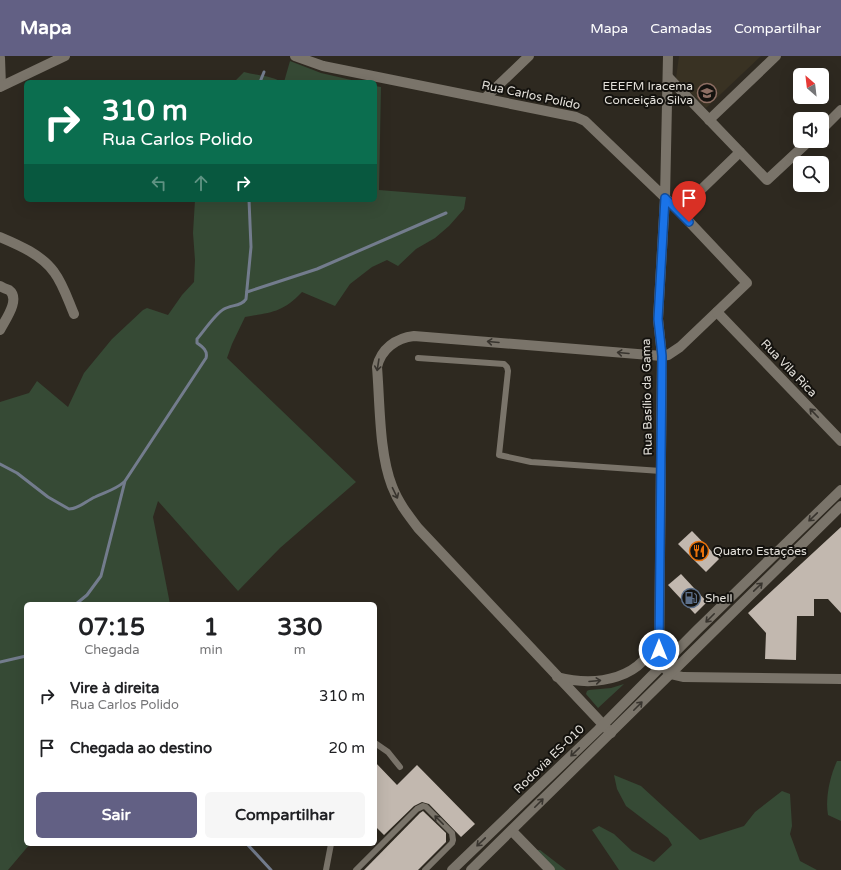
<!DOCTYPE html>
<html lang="pt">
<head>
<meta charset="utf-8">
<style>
	body { margin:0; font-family:"Varela Round",sans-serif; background:#f6f6f6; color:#202124; height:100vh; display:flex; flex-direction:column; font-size:15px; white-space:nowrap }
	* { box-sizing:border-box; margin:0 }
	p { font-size:13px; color:#757577 }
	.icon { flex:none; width:22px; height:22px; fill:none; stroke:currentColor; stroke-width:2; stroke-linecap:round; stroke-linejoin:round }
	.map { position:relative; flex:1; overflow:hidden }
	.side { position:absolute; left:24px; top:546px; width:353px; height:244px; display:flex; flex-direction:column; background:#fff; border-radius:6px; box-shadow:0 4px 16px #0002 }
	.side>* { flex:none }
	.banner { position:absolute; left:24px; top:24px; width:353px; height:122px; border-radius:6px; box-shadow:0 4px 16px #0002; background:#0b6e4f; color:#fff; overflow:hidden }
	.needle { width:26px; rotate:332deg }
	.fabs { position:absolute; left:793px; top:12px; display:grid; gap:8px }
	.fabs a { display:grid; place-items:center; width:36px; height:36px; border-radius:6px; background:#fff; box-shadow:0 4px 16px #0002; font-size:20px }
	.pin { position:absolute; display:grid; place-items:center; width:34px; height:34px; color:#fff; margin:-41px -17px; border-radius:50% 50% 50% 0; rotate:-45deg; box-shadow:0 0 4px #0007 }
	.pin .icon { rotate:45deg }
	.me { position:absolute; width:44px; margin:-22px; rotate:0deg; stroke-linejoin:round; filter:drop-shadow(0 0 3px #0008) }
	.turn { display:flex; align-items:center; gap:14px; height:84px; padding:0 12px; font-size:18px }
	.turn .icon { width:52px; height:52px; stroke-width:2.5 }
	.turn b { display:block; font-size:28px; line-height:34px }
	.lanes { display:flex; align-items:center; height:38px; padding:0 12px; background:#0003; justify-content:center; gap:20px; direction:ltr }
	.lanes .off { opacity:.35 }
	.eta { display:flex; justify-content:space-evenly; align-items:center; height:68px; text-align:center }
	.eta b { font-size:24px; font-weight:700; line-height:28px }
	.cta { display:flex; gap:8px; margin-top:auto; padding:8px 12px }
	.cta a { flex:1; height:46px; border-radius:6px; background:#626084; color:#fff; font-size:16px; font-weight:700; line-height:46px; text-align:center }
	.cta a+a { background:#f6f6f6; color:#202124 }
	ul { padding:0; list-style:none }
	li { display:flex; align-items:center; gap:12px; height:52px; padding:0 12px }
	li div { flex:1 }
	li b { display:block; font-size:15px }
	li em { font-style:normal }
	header { display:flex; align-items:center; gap:24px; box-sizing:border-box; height:56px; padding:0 20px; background:#626084; color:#fff }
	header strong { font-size:19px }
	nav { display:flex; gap:22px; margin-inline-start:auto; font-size:14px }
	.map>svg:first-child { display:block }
</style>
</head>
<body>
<header>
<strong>Mapa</strong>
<nav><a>Mapa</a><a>Camadas</a><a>Compartilhar</a></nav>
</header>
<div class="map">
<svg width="841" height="814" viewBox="0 0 841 814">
	<rect width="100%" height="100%" fill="#2e2920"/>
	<polygon fill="#393223" points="679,0 761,0 706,52 676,22"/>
	<g fill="#364a35">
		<polygon points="290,5 321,17 360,26 284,26"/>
		<path d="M 244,16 C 258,20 269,19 282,26 L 234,26 Z"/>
		<path d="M 375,30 L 381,31 L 379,134 L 466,141 L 464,153 L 449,170 L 435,182 L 416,193 L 398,210 L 387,204 L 372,211 L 350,228 L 335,250 L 302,236 C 282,257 272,256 245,261 L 232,288 L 227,302 L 356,426 L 280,492 L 238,535 L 158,445 L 153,461 L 170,548 L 26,548 L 26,788 L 30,788 L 8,814 L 0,814 L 0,346 L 29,337 L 37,325 L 68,351 L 84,317 L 112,283 L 143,254 L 147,252 L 168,259 L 182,239 L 194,226 L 195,204 L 193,177 L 195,144 L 375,144 Z"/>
		<polygon points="624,628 598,652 586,638 587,635 589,634 611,632"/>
		<path d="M 837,705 L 841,705 L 841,765 L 828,759 C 825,742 830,720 837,705 Z"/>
		<polygon points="614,719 641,730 700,784 744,770 755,756 782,735 790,738 792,770 790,778 800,805 817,814 619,814 592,774 599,770 614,778 632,795 654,806 672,789 668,782 626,750 617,733"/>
		<polygon points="532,794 540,794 566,814 552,814 532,803"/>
	</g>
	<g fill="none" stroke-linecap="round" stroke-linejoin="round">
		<g stroke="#737c8d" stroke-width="3">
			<polyline points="260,26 264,16"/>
			<polyline points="247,236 317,213 446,157"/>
			<path d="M 0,408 L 17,417 L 48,441 L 69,453 C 79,453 86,445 95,441 C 105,436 115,434 124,426"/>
			<path d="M 76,548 L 87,539 L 101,520 L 125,425 L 206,302 C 208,295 203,291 197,287 L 197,283 C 204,275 215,258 224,253 C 231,249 242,250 246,243 L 251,191 L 249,144"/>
			<polyline points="0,606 26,600"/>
			<polyline points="247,788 271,814"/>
		</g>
	</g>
	<g fill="#c2b8af">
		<polygon points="841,471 841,557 828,543 814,543 814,560 797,560 796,604 765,603 766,577 748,557"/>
		<polygon points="692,475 719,503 706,516 678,488"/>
		<polygon points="681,518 707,546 695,558 668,529"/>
		<polygon points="375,706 397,729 417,709 475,768 461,781 429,748 422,746 414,750 384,779 375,770"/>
		<polygon points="423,755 446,777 446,786 418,814 364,814 420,757"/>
	</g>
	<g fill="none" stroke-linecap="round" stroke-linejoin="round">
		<g stroke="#7a746a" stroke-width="6">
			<polyline points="418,302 504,308 507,311 508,315 499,399 531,406 661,415"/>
			<polyline points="375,687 388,696 400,711"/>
			<polyline points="326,814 331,788"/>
			<polyline points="356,814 417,753 423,750 426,751 452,777 453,784 452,787 425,814"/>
		</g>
		<g stroke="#7a746a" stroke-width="10">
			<polyline points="295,0 323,10 576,61 585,65 679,155 747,227 680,291 668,299 662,300 658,263 665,142 668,0"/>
			<polyline points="0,2 1,30"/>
			<polyline points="668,21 767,124 809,85"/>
			<polyline points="0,31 65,0"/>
			<polyline points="485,42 529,0"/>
			<polyline points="709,64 776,0"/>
			<polyline points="822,73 841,54"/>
			<polyline points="679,155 740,96"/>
			<path d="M 0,181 C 19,189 42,199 54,216 C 63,228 68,244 74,258"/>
			<path d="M 0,230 C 3,232 6,233 9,234 C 21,243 5,264 0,274"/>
			<polyline points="717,256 841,385"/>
			<polyline points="670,618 683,621 841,623"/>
			<polyline points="512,775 550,814"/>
		</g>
		<g stroke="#7a746a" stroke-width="10">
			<path d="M 557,621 C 596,631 645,624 657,579"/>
			<path d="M 611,677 L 418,472 C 408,459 398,446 392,430 C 379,397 380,347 377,311 C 381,293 396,282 414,280 L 662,300 L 659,604 L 662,609 L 670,618"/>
		</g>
		<g stroke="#7a746a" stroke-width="10">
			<polyline points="452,814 598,674 697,574 841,434"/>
			<polyline points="471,814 841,450"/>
		</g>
	</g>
	<defs><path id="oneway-shaft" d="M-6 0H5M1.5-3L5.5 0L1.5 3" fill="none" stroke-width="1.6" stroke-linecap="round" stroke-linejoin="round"/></defs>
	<g stroke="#38342e">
		<use href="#oneway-shaft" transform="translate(493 286) rotate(-175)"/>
		<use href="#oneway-shaft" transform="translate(623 297) rotate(-175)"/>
		<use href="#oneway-shaft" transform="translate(378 309) rotate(99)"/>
		<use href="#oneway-shaft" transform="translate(814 357) rotate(-134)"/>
		<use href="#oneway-shaft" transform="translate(395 437) rotate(64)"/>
		<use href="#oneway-shaft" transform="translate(813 461) rotate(136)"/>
		<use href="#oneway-shaft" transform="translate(758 531) rotate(-44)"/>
		<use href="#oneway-shaft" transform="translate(710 562) rotate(135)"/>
		<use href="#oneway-shaft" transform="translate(595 625) rotate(-5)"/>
		<use href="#oneway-shaft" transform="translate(638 650) rotate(-45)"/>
		<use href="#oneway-shaft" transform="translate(575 696) rotate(136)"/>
		<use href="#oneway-shaft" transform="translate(539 747) rotate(-45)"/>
		<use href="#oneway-shaft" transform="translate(439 764) rotate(-135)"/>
		<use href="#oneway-shaft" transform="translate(481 786) rotate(136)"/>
	</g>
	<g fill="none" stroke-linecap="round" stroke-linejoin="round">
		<g stroke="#114b97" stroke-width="10">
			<polyline id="route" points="659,594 662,300 658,263 665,142 689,166"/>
		</g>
		<use href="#route" stroke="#1a73e8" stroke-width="7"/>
	</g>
	<defs>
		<g id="school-ring" transform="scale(1)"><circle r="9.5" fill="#14120e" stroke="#8d6e63" stroke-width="1.5"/><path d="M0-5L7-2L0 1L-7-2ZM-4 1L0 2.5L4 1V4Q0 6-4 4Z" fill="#8d6e63"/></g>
		<g id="restaurant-ring" transform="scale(1)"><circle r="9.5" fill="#14120e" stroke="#e8710a" stroke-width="1.5"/><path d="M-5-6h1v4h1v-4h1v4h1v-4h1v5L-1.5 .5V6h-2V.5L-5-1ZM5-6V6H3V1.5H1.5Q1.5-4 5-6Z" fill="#e8710a"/></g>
		<g id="fuel-ring" transform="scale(1)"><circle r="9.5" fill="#14120e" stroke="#5c6f8a" stroke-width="1.5"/><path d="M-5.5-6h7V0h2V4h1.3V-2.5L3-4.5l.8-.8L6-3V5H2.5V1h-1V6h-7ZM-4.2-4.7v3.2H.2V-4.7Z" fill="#5c6f8a"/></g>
	</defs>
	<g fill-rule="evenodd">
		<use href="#school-ring" x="707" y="37"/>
		<use href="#restaurant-ring" x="699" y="495"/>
		<use href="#fuel-ring" x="691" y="542"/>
	</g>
	<g text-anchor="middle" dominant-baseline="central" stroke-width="4" stroke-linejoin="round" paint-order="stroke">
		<g font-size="12" fill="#e4e1db" stroke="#14120e" text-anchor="start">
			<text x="693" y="30" text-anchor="end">EEEFM Iracema<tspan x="693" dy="14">Conceição Silva</tspan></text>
			<text x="713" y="495">Quatro Estações</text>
			<text x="705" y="542">Shell</text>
		</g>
		<g font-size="12" fill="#e4e1db" stroke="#14120e">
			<text transform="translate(531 39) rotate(12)">Rua Carlos Polido</text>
			<text transform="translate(789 312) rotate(46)">Rua Vila Rica</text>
			<text transform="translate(647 341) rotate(-91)">Rua Basílio da Gama</text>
			<text transform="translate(549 703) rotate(-44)">Rodovia ES-010</text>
		</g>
	</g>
</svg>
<div class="fabs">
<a><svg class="needle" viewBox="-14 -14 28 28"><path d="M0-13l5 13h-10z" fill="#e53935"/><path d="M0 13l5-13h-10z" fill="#757577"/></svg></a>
<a><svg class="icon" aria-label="sound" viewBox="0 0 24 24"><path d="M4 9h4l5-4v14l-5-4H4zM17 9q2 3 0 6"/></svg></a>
<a><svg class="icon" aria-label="search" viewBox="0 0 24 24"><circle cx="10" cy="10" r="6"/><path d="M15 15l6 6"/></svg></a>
</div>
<div class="pin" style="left:689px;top:166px;background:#d93025"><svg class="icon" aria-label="arrive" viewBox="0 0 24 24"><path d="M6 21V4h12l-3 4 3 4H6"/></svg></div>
<svg class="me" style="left:659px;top:594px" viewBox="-20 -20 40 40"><circle r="17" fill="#1a73e8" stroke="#fff" stroke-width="3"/><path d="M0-11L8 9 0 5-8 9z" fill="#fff"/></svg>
<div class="banner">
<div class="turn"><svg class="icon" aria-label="right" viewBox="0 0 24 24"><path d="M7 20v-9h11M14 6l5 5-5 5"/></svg><div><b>310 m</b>Rua Carlos Polido</div></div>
<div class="lanes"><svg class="icon off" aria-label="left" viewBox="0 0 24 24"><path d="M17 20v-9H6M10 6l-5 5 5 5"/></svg><svg class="icon off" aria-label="ahead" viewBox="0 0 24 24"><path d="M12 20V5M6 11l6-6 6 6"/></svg><svg class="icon" aria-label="right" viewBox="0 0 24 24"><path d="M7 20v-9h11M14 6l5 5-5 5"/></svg></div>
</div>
<section class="side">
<div class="eta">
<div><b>07:15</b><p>Chegada</p></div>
<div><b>1</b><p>min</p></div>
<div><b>330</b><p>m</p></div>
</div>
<ul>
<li><svg class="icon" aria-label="right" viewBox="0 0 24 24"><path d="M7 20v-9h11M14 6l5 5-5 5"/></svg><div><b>Vire à direita</b><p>Rua Carlos Polido</p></div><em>310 m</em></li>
<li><svg class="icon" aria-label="arrive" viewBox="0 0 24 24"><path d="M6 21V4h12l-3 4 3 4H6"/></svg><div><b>Chegada ao destino</b></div><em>20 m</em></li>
</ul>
<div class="cta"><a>Sair</a><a>Compartilhar</a></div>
</section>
</div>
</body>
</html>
